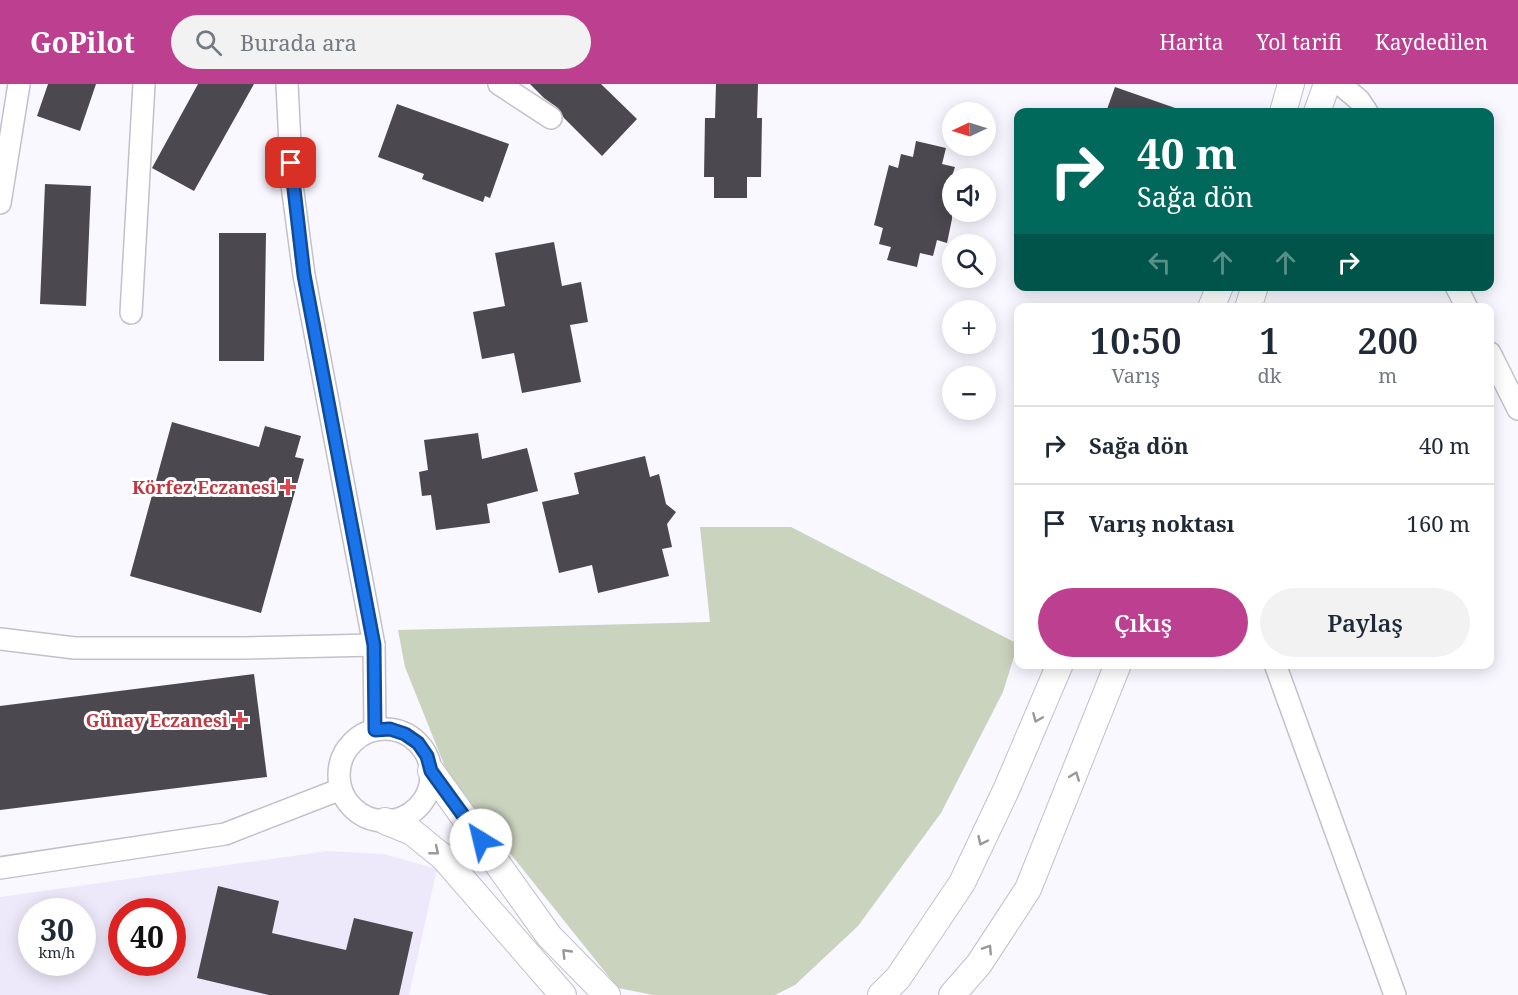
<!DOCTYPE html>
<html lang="tr">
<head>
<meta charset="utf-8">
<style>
	body { margin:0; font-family:"Noto Serif",serif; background:#f2f2f3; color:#1f2937; height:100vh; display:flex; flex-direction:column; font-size:22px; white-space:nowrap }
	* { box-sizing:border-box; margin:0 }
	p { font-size:20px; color:#747a83 }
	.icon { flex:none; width:33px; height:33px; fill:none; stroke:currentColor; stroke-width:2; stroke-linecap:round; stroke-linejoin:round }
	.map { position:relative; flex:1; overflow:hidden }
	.drawer { position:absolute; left:1014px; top:219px; width:480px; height:366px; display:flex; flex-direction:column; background:#fff; border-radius:12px; box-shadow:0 3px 15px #0003 }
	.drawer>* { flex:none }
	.top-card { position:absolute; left:1014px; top:24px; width:480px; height:183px; border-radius:12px; box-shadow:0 3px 15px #0003; background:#00695c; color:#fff; overflow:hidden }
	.needle { width:39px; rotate:266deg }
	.tools { position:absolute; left:942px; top:18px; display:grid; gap:12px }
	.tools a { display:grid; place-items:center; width:54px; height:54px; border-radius:50%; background:#fff; box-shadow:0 3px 15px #0003; font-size:30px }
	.speed { position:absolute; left:18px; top:814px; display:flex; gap:12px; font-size:30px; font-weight:700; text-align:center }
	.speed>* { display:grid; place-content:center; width:78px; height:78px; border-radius:50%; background:#fff; box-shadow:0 3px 15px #0003; line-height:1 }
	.speed small { font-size:15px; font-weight:400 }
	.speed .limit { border:9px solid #d22; background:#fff; color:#111 }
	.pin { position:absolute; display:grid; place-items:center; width:51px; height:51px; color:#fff; margin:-26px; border-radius:12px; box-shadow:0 3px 9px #0006 }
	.me { position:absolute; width:66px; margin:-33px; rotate:324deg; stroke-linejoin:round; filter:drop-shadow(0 0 4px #0008) }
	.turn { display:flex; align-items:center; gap:21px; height:126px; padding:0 24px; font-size:27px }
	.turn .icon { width:78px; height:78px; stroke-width:2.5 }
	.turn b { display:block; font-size:42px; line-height:51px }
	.lanes { display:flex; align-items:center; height:57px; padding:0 24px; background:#0003; justify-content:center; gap:30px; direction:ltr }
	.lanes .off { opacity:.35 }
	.eta { display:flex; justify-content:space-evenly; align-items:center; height:102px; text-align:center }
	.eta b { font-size:36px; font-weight:600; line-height:42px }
	.primary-button { display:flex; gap:12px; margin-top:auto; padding:12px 24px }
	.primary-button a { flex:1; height:69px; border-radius:36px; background:#bd4090; color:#fff; font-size:24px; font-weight:600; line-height:69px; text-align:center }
	.primary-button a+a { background:#f2f2f3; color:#1f2937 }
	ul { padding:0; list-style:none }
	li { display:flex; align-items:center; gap:18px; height:78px; padding:0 24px; border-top:2px solid #e0e1e3 }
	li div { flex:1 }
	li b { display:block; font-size:22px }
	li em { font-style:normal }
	header { display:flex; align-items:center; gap:36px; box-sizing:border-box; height:84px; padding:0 30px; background:#bd4090; color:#fff }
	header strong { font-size:28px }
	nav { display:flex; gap:33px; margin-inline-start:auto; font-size:21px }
	.search { width:420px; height:54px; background:#f2f2f3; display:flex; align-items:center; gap:15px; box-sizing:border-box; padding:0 21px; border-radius:33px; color:#747a83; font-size:22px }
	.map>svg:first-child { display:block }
</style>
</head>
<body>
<header>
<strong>GoPilot</strong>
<div class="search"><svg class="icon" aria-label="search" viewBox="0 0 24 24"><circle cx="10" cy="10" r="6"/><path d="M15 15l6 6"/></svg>Burada ara</div>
<nav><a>Harita</a><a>Yol tarifi</a><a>Kaydedilen</a></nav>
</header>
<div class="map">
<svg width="1518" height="911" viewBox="0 0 1518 911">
	<rect width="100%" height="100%" fill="#f9f7ff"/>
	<path fill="#eee9fa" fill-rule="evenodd" d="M 328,767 L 384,770 L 437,785 L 409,911 L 0,911 L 0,813 ZM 32,828 L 82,828 L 82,879 L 32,879 ZM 122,828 L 172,828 L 172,879 L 122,879 Z"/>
	<polygon fill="#cad3bd" points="700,443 791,443 1018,560 1003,608 941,729 858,842 795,901 775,911 653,911 618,904 449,693 405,583 398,546 710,538"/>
	<g fill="#4b484f">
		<polygon points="48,0 96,0 80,47 37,32"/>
		<polygon points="198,0 254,0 194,107 152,84"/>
		<polygon points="530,0 601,0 637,35 602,72 564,34 558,24 544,14"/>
		<polygon points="716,0 758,0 757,34 762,34 761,93 747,93 747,114 714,114 714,93 704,93 705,34 715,34"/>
		<polygon points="1115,3 1178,25 1178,28 1106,28"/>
		<polygon points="397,20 509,60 490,114 485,112 483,118 422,95 424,90 378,73"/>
		<polygon points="916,57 946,64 942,80 955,83 952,92 952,135 947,159 937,156 933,172 920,169 917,183 887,176 891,163 879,160 883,144 874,141 889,81 898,84 901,70 913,73"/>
		<polygon points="45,100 91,102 86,222 40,220"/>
		<polygon points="219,149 266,149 264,277 219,277"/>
		<polygon points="554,158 562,202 581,198 588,238 570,241 581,298 522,309 514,269 482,275 473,228 505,222 495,169"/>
		<polygon points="172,338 259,363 265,342 301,352 295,373 304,375 261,529 130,492"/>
		<polygon points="478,349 482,375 527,364 538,407 487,420 490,439 436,446 431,411 422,412 419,388 428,386 424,356"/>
		<polygon points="645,372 650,393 659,390 666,420 676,428 667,440 672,463 662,465 669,492 598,509 592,481 559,489 542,418 579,410 574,389"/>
		<polygon points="254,590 267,693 0,726 0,622"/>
		<polygon points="218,802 279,817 272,849 346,866 354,834 413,848 399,911 269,911 197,894"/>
	</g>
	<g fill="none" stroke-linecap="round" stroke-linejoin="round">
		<g stroke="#c3c0ca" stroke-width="24">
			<g id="minor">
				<polyline points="287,0 292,101 304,191 374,561 375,646"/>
				<polyline points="499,0 551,34"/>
				<polyline points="1340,0 1359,16 1367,28"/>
				<polyline points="0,119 19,0"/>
				<polyline points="1456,202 1467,224"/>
				<polyline points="131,229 144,0"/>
				<polyline points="1490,269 1518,325"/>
				<polyline points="0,555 75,564 245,564 374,561"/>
				<polyline points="1275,580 1395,911"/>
				<circle cx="385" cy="691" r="46"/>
				<polyline points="0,784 225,750 341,705"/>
			</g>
		</g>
		<g stroke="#c3c0ca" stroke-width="28">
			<g id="tertiary">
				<polyline points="1283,28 1291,0"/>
				<polyline points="1317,28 1327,0"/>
				<polyline points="1211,224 1220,202"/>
				<polyline points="1248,224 1255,202"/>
				<polyline points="431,687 549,852 607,911"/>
				<polyline points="385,737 412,748 444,774 563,911"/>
				<polyline points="881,911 898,894 962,799 1007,704 1060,580"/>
				<polyline points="952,911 979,880 1028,805 1118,580"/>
			</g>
		</g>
		<use href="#minor" stroke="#fff" stroke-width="21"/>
		<use href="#tertiary" stroke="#fff" stroke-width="26"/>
	</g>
	<defs><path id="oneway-chevron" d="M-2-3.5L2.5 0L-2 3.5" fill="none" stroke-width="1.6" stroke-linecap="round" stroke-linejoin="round" transform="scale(1.5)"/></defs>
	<g stroke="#989799">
		<use href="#oneway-chevron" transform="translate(1037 634) rotate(113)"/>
		<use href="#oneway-chevron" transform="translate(1075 692) rotate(-69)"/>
		<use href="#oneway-chevron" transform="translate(982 757) rotate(115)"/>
		<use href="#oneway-chevron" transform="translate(435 767) rotate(39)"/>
		<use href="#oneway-chevron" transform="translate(988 865) rotate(-57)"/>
		<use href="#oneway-chevron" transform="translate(566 869) rotate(-134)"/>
	</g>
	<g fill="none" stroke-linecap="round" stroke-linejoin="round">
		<g stroke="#114b97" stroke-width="15">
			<polyline id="route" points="291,79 304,191 374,561 375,646 390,645 405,650 418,659 427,672 431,687 481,756"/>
		</g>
		<use href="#route" stroke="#1a73e8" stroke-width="10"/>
	</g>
	<g fill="#e0444e" stroke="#fff" stroke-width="2">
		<path d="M285 394h6v6h6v6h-6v6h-6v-6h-6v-6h6z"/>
		<path d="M237 627h6v6h6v6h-6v6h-6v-6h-6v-6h6z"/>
	</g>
	<g text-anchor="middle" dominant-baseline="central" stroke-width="6" stroke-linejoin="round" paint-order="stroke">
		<g font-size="18" font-weight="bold" fill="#be3a42" stroke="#fff" text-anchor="end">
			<text x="276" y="403">Körfez Eczanesi</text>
			<text x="228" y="636">Günay Eczanesi</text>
		</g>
	</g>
</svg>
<div class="tools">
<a><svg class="needle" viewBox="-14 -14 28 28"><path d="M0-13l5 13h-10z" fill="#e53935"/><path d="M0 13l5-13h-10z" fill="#747a83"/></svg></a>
<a><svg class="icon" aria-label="sound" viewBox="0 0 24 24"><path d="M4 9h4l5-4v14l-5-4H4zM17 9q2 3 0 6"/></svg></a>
<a><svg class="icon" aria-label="search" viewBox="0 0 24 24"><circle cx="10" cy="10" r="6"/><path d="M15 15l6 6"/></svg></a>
<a>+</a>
<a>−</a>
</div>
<div class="speed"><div>30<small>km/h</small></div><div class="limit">40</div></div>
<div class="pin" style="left:291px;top:79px;background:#d93025"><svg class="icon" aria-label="arrive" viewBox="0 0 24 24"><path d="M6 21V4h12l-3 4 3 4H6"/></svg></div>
<svg class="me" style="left:481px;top:756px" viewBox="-20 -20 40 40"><circle r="19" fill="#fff"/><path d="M0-13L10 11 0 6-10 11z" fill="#1a73e8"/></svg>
<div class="top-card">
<div class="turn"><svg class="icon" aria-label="right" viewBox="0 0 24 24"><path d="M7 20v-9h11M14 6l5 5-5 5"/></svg><div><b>40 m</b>Sağa dön</div></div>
<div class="lanes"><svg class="icon off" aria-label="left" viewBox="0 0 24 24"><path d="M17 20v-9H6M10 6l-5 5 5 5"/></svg><svg class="icon off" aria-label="ahead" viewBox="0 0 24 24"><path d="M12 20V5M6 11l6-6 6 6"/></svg><svg class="icon off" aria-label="ahead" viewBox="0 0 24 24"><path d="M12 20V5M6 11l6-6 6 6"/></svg><svg class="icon" aria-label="right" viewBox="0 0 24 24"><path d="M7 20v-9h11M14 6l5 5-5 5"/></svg></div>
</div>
<section class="drawer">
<div class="eta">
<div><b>10:50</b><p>Varış</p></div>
<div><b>1</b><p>dk</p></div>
<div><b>200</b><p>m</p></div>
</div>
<ul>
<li><svg class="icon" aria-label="right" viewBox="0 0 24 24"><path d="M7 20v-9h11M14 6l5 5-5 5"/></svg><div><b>Sağa dön</b></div><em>40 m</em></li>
<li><svg class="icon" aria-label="arrive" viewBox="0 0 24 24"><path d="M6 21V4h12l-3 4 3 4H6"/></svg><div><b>Varış noktası</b></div><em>160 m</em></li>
</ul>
<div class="primary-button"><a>Çıkış</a><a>Paylaş</a></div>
</section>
</div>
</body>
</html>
